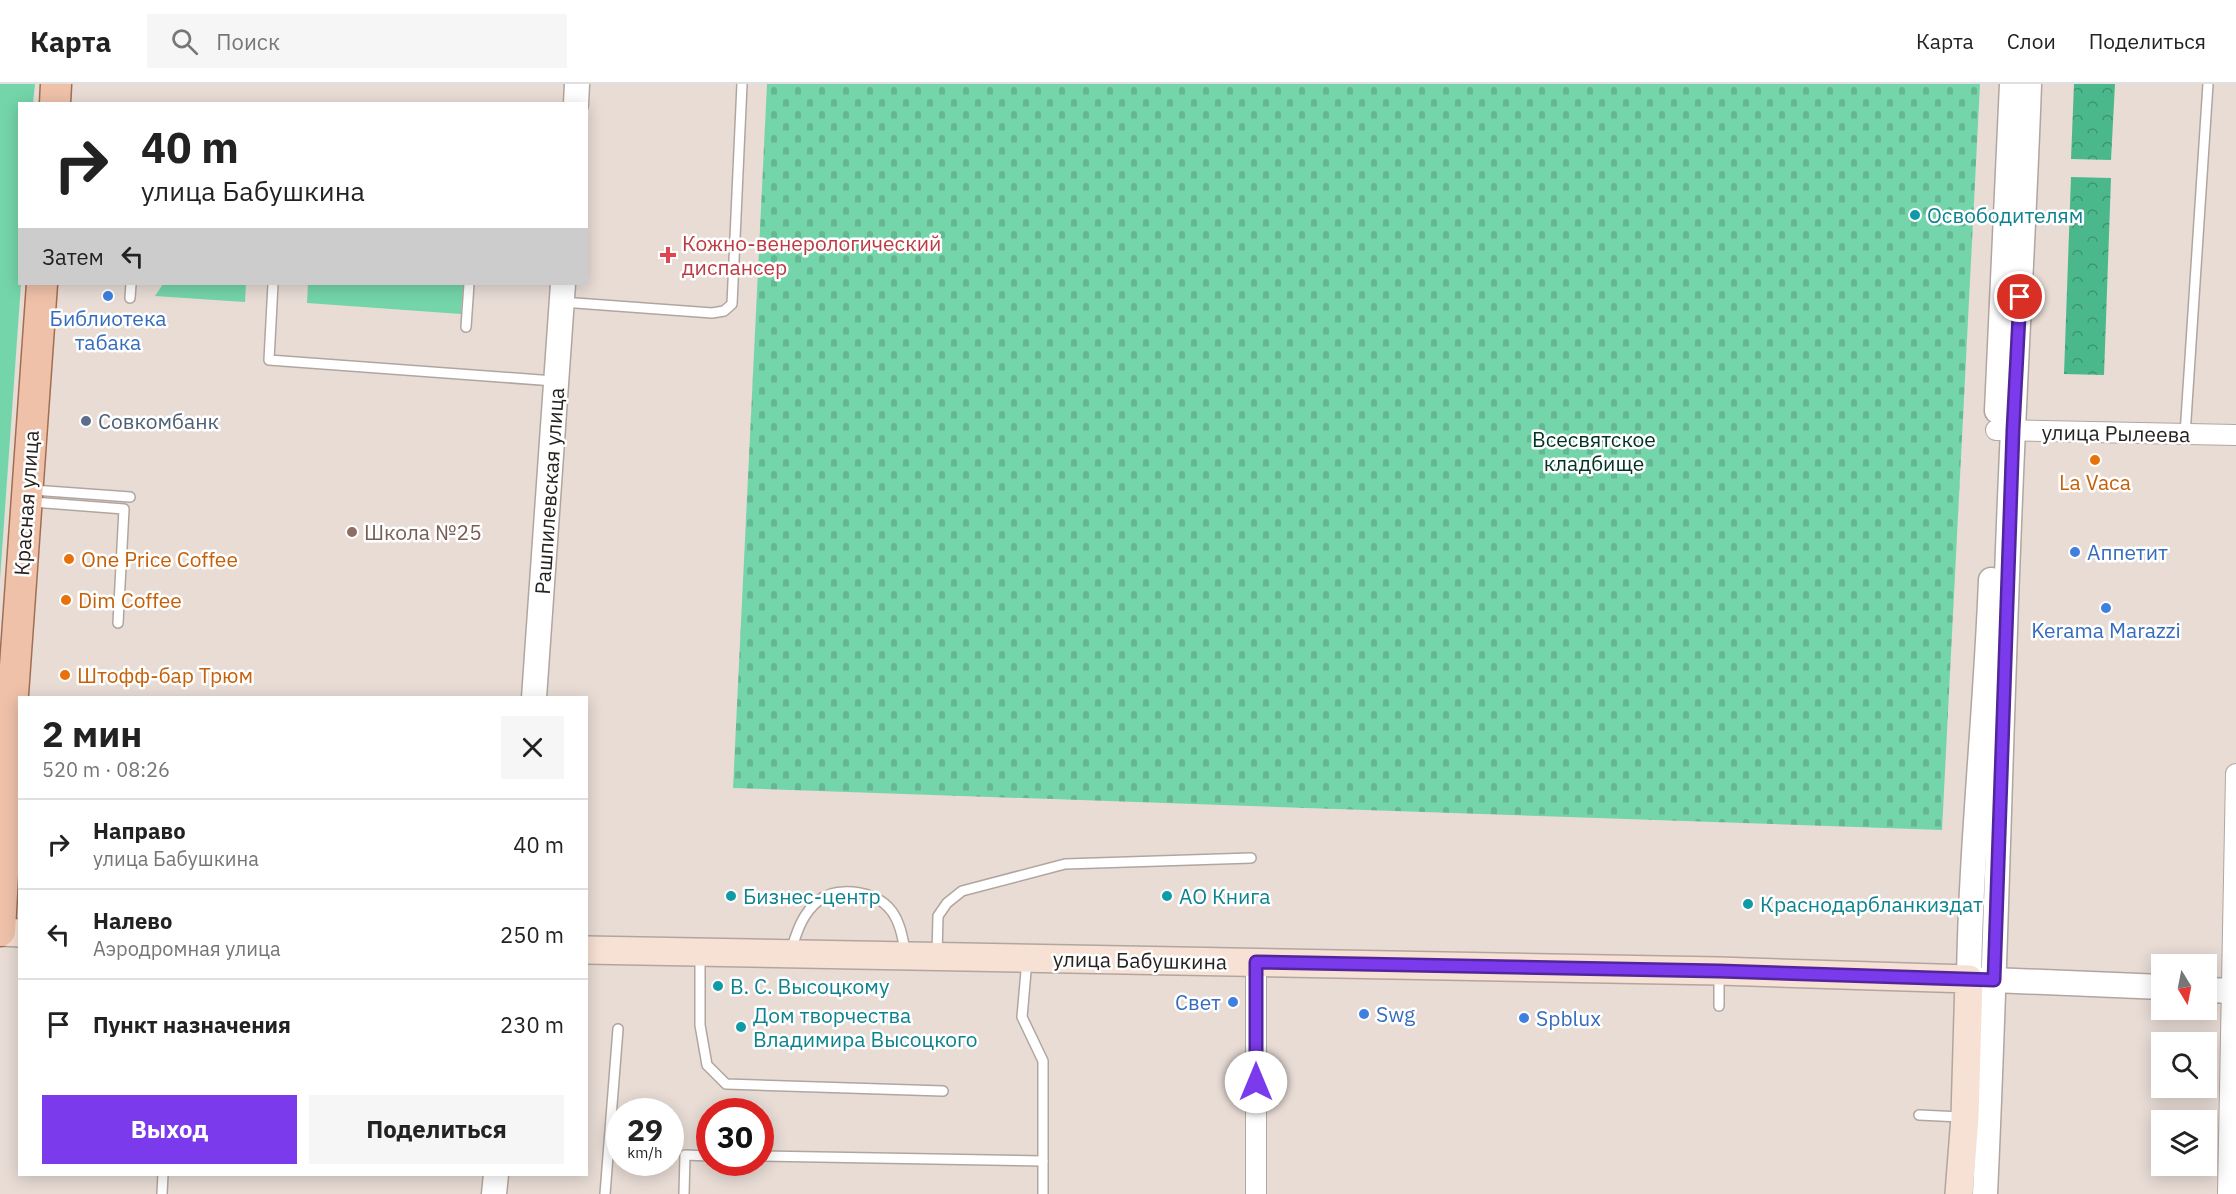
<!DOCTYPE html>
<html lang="ru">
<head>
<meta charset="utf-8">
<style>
	body { margin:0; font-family:"IBM Plex Sans",sans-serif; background:#f6f6f6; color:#222; height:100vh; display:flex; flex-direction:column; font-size:22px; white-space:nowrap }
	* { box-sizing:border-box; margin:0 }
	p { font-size:20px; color:#767676 }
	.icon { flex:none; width:33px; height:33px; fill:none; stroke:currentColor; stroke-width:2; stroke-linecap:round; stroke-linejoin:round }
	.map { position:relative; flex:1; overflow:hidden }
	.side { position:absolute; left:18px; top:612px; width:570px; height:480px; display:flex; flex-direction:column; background:#fff; border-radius:0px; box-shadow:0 3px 15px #0003 }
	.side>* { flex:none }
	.hud { position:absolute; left:18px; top:18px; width:570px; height:183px; border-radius:0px; box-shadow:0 3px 15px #0003; background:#fff; color:#222; overflow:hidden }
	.needle { width:39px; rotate:170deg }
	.buttons { position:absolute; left:2151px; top:870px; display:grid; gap:12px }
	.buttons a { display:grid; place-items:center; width:66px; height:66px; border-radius:0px; background:#fff; box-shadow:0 3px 15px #0003; font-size:30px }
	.speed { position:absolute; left:606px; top:1014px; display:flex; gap:12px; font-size:30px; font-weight:700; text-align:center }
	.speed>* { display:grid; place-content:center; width:78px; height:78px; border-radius:50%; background:#fff; box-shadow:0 3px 15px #0003; line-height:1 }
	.speed small { font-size:15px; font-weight:400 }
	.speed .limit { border:9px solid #d22; background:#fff; color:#111 }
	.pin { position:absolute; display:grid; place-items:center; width:51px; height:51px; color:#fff; margin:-26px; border:3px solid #fff; border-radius:50%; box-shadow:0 2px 6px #0007 }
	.me { position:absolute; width:66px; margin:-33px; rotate:0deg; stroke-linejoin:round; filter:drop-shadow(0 0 4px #0008) }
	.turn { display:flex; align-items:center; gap:21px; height:126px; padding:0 24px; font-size:27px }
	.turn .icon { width:78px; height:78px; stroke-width:2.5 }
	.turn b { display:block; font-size:42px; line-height:51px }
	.then { display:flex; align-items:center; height:57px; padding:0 24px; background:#0003; gap:12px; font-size:22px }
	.round { display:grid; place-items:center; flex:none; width:63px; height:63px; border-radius:0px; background:#f6f6f6 }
	.overview { display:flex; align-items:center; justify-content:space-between; height:102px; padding:0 24px }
	h1 { font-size:36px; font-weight:700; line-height:45px }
	.action { display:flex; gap:12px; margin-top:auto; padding:12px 24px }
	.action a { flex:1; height:69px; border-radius:0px; background:#7c3aed; color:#fff; font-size:24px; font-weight:700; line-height:69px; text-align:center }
	.action a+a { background:#f6f6f6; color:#222 }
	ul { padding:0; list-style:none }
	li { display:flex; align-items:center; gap:18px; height:90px; padding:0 24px; border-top:2px solid #e0e0e0 }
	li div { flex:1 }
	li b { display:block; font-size:22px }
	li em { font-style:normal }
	header { display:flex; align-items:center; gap:36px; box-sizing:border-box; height:84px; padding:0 30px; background:#fff; border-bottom:2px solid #e0e0e0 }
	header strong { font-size:28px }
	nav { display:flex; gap:33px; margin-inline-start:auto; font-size:21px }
	.search { width:420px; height:54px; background:#f6f6f6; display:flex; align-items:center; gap:15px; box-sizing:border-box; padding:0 21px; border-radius:0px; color:#767676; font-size:22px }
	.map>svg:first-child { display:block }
</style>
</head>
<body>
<header>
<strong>Карта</strong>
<div class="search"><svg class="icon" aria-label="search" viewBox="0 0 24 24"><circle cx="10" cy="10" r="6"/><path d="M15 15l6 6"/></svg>Поиск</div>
<nav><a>Карта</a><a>Слои</a><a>Поделиться</a></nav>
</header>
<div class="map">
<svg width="2236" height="1110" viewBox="0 0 2236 1110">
	<defs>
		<pattern id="forest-crowns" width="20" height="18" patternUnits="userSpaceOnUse" patternTransform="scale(1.5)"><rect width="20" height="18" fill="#4bb88b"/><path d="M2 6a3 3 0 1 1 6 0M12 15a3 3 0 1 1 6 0" fill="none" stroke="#3e9571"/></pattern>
		<pattern id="cemetery-stones" width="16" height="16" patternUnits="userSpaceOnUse" patternTransform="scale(1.5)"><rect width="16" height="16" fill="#74d5aa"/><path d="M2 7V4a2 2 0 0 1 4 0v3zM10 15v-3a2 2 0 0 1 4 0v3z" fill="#64b792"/></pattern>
	</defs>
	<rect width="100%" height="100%" fill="#e8dcd5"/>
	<g fill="#74d5aa">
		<polygon points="0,0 35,0 33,19 20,20 21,200 0,495"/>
		<polygon points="163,200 246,200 245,218 155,212"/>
		<polygon points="308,200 463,200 461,230 307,219"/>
	</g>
	<g fill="url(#forest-crowns)">
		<polygon points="2074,0 2115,0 2111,76 2071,75"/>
		<polygon points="2071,93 2111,94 2104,291 2064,290"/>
	</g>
	<polygon fill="url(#cemetery-stones)" points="767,0 1980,0 1942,746 733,704"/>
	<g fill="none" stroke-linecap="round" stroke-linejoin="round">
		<g stroke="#b1a69f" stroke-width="12">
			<g id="service">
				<polyline points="273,200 269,276 554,297"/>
				<polyline points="130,214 131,200"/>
				<polyline points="562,218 712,229 724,227 732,220 742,0"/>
				<polyline points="466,243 469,200"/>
				<polyline points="2185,351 2208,0"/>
				<polyline points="33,406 130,413"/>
				<polyline points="32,418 124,425 118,539"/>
				<path d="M 791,866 C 797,848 802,830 818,817 C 827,809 841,807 853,808 C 891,812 901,835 905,869"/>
				<polyline points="700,870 700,941 707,981 726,1000 943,1007"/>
				<polyline points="937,871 938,832 947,819 962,807 1065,780 1251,774"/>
				<polyline points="1027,876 1022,933 1043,977 1043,1110"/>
				<polyline points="1719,922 1719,889"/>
				<polyline points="1919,1031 1961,1033"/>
				<polyline points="760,1072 1043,1077"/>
				<polyline points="162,1110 163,1090"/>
				<polyline points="605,1110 618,945"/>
				<polyline points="684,1110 685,1071 710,1072"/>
			</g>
		</g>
		<g stroke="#b1a69f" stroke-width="22">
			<g id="minor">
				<polyline points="1996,346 2236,351"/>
				<polyline points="1256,878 1256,1110"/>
				<polyline points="2228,1110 2236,690"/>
			</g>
		</g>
		<g stroke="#b1a69f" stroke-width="27">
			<g id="tertiary">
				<polyline points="576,20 577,0"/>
				<polyline points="1997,327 2012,0"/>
				<path d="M 1991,496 C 1986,629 1971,761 1969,895 L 2162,903"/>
				<polyline points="534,614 563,200"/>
				<polyline points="2206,906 2236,907"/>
				<polyline points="494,1110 496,1090"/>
				<path d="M 1985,1110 C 1997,855 2001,600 2013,346 C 2018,230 2025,115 2029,0"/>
			</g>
		</g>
		<g stroke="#b1a69f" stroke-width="30">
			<g id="secondary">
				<polyline points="0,848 20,849"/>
				<polyline points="586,866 1719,887 1969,895 1965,1033 1959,1110"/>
			</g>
		</g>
		<g stroke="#a26e53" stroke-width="33">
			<g id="primary">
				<polyline points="55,20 56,0"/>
				<polyline points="0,847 11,639 42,200"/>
			</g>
		</g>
		<use href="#service" stroke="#fff" stroke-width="9"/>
		<use href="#minor" stroke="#fff" stroke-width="20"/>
		<use href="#tertiary" stroke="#fff" stroke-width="24"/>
		<use href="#secondary" stroke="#f7e0d4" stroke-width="27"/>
		<use href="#primary" stroke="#efc1a9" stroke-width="30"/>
	</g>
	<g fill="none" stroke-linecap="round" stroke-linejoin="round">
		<g stroke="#51269a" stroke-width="15">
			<polyline id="route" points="1256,998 1256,878 1719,887 1994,896 2013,346 2020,213"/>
		</g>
		<use href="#route" stroke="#7c3aed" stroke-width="10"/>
	</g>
	<g fill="#0f9aa8" stroke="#fff" stroke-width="2">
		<circle cx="1915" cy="131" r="6"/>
		<circle cx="731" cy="812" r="6"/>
		<circle cx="1167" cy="812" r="6"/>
		<circle cx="1748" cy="820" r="6"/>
		<circle cx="718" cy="902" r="6"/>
		<circle cx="741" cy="943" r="6"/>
	</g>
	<path fill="#e0444e" stroke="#fff" stroke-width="2" d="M665 162h6v6h6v6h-6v6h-6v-6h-6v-6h6z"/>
	<g fill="#3f7fe0" stroke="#fff" stroke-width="2">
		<circle cx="108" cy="212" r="6"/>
		<circle cx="2075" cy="468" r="6"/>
		<circle cx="2106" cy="524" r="6"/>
		<circle cx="1233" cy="918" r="6"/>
		<circle cx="1364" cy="930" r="6"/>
		<circle cx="1524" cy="934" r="6"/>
	</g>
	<circle fill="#5c6f8a" stroke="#fff" stroke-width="2" cx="86" cy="337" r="6"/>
	<g fill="#e8710a" stroke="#fff" stroke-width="2">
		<circle cx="2095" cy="376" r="6"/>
		<circle cx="69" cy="475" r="6"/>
		<circle cx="66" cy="516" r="6"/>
		<circle cx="65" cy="591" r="6"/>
	</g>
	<circle fill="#8d6e63" stroke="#fff" stroke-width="2" cx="352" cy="448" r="6"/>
	<g text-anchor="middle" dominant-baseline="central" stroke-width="5" stroke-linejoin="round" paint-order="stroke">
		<g font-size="21" fill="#0d838f" stroke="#fff" text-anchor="start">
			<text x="1927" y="131">Освободителям</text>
			<text x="743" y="812">Бизнес-центр</text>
			<text x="1179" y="812">АО Книга</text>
			<text x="1760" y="820">Краснодарбланкиздат</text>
			<text x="730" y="902">В. С. Высоцкому</text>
			<text x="753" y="931">Дом творчества<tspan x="753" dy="24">Владимира Высоцкого</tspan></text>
		</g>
		<g font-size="21" fill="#be3a42" stroke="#fff" text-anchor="start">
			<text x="682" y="159">Кожно-венерологический<tspan x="682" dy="24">диспансер</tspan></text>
		</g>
		<g font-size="21" fill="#366cbe" stroke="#fff" text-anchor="start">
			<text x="108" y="234" text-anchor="middle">Библиотека<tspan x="108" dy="24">табака</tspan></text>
			<text x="2087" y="468">Аппетит</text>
			<text x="2106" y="546" text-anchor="middle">Kerama Marazzi</text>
			<text x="1221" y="918" text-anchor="end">Свет</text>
			<text x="1376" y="930">Swg</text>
			<text x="1536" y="934">Spblux</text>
		</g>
		<g font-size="21" fill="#4e5e75" stroke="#fff" text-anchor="start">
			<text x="98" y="337">Совкомбанк</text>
		</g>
		<g font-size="21" fill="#26221f" stroke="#fff">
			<text transform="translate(2116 349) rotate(1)">улица Рылеева</text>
			<text transform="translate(549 407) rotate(-86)">Рашпилевская улица</text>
			<text transform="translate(26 419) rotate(-86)">Красная улица</text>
			<text transform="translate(1140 876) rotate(1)">улица Бабушкина</text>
		</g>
		<g font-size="21" fill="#003221" stroke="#fff">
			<text x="1594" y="355">Всесвятское<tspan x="1594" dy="24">кладбище</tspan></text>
		</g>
		<g font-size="21" fill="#c56008" stroke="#fff" text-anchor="start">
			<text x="2095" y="398" text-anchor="middle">La Vaca</text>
			<text x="81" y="475">One Price Coffee</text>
			<text x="78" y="516">Dim Coffee</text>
			<text x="77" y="591">Штофф-бар Трюм</text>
		</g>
		<g font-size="21" fill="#785e54" stroke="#fff" text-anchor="start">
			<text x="364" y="448">Школа №25</text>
		</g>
	</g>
</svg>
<div class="buttons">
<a><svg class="needle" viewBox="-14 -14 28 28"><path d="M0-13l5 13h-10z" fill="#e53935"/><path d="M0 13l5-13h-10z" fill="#767676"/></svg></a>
<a><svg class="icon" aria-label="search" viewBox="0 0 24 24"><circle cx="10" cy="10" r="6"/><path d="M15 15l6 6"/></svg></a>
<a><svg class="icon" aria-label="layers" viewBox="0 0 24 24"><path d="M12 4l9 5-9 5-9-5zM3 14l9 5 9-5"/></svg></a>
</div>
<div class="speed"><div>29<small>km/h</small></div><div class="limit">30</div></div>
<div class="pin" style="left:2020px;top:213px;background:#d93025"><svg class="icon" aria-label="arrive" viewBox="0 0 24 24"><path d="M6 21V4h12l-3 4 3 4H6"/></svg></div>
<svg class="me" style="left:1256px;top:998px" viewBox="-20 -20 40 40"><circle r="19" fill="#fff"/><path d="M0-13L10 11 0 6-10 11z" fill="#7c3aed"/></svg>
<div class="hud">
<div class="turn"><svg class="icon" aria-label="right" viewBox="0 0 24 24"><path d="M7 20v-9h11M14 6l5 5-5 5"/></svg><div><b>40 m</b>улица Бабушкина</div></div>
<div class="then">Затем<svg class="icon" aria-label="left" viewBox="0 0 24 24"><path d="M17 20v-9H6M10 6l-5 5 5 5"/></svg></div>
</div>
<section class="side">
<div class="overview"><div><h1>2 мин</h1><p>520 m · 08:26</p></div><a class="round"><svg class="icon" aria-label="close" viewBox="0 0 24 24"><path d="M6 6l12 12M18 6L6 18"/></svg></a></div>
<ul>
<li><svg class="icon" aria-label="right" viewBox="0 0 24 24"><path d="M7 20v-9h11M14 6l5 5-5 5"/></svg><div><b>Направо</b><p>улица Бабушкина</p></div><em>40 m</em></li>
<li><svg class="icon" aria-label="left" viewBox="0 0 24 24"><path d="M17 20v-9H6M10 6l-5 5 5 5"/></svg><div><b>Налево</b><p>Аэродромная улица</p></div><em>250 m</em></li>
<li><svg class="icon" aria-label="arrive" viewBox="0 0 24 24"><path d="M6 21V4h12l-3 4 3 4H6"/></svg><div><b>Пункт назначения</b></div><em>230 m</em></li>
</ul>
<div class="action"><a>Выход</a><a>Поделиться</a></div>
</section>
</div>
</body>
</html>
